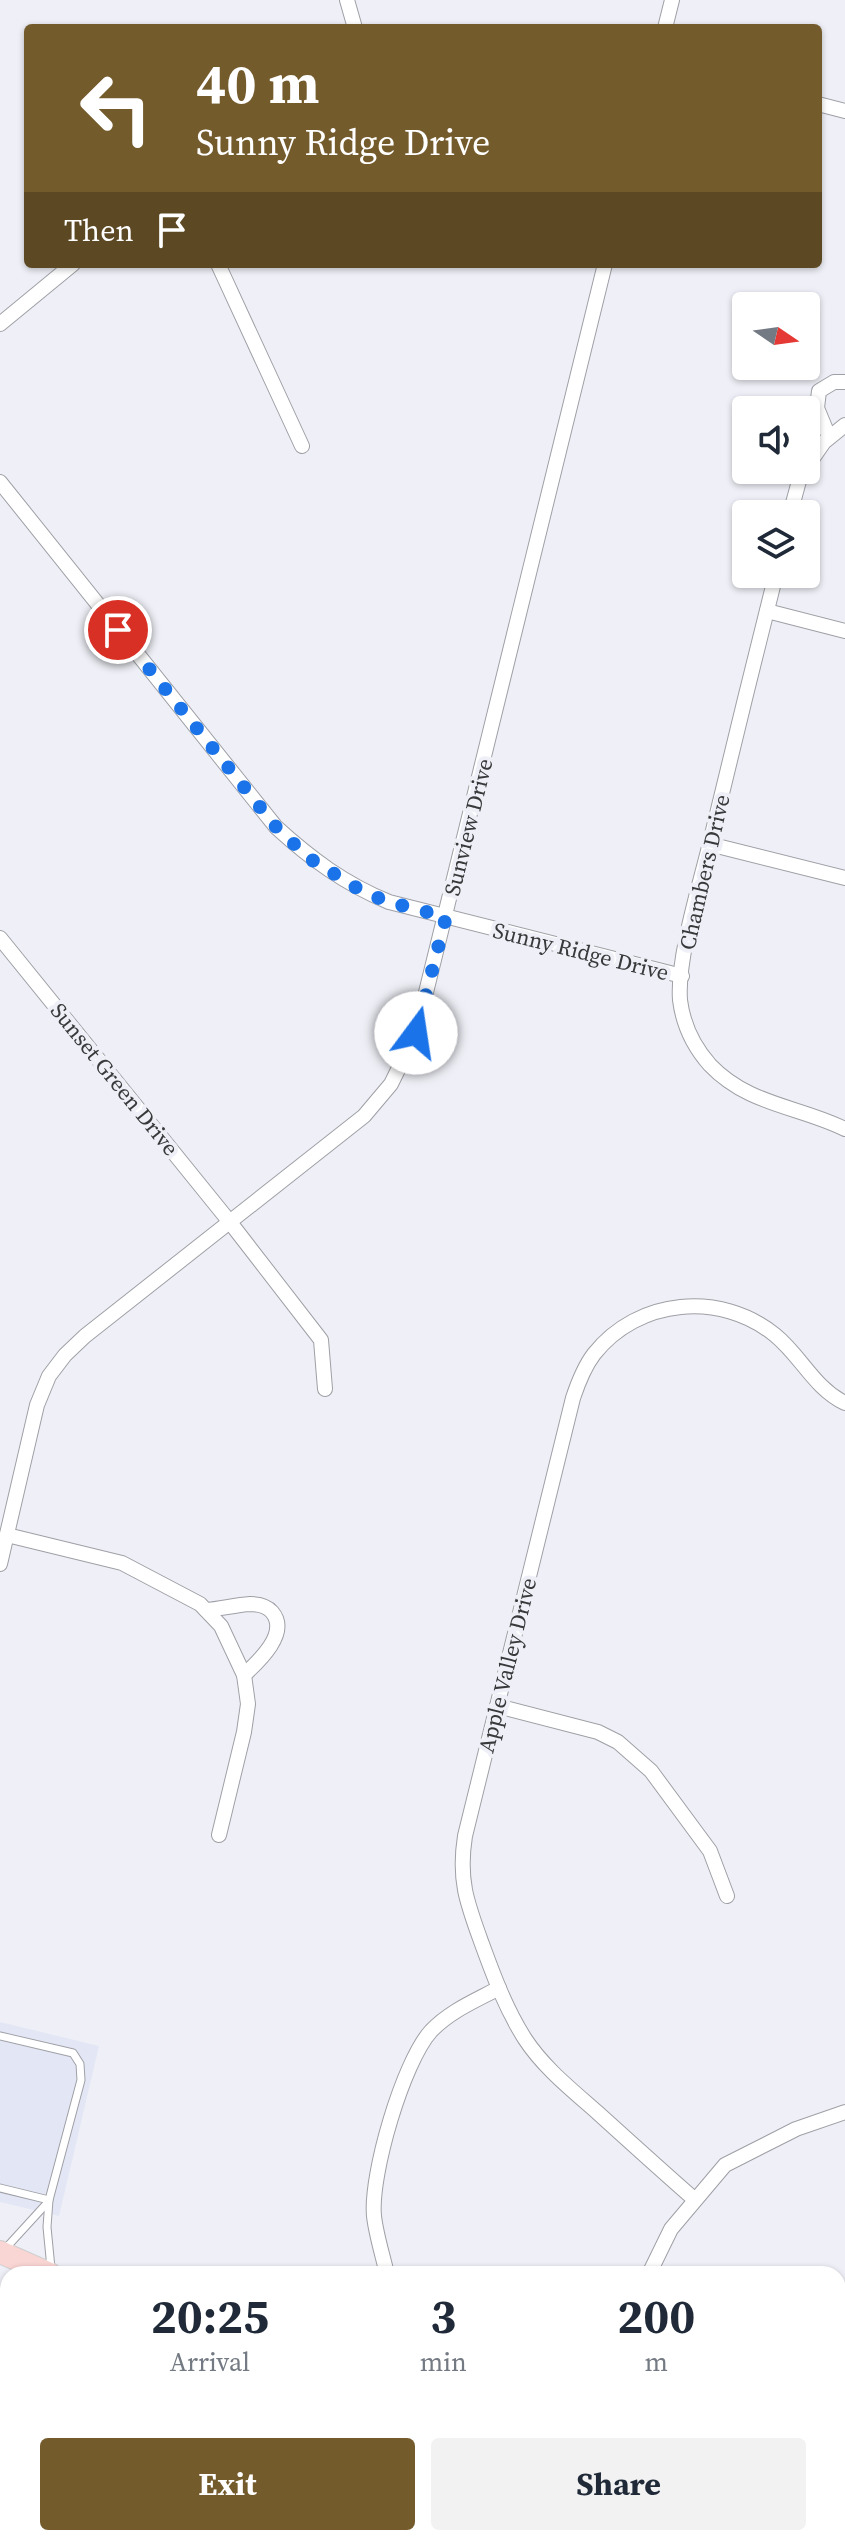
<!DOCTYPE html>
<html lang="en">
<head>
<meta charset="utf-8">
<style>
	body { margin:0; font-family:"Source Serif 4",serif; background:#f2f2f3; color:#1f2937; height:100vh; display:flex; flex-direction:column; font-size:30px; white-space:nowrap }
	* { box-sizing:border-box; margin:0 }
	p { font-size:26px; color:#747a83 }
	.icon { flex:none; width:44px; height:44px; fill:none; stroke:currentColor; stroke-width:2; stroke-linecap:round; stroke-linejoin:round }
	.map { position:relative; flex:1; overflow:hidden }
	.details { position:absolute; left:0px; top:2266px; width:846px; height:280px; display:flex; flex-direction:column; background:#fff; border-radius:24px 24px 0 0; box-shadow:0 2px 6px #0004 }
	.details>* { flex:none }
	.banner { position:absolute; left:24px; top:24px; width:798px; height:244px; border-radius:8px; box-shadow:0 2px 6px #0004; background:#745b2c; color:#fff; overflow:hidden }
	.needle { width:52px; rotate:103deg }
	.buttons { position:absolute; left:732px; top:292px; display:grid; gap:16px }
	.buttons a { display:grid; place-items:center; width:88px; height:88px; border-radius:8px; background:#fff; box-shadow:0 2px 6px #0004; font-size:40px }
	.pin { position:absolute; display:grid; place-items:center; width:68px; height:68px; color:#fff; margin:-34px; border:4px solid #fff; border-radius:50%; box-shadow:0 2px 8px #0007 }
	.me { position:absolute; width:88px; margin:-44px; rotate:14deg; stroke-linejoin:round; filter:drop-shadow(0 0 6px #0008) }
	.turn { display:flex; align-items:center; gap:28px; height:168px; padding:0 40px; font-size:36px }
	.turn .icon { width:104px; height:104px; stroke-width:2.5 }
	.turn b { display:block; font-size:56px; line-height:68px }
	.then { display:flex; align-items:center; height:76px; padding:0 40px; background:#0003; gap:16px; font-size:30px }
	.eta { display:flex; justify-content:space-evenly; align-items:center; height:136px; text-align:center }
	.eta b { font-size:48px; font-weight:700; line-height:56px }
	.action { display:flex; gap:16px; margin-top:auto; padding:16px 40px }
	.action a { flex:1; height:92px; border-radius:8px; background:#745b2c; color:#fff; font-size:32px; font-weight:700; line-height:92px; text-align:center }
	.action a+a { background:#f2f2f3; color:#1f2937 }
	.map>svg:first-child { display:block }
</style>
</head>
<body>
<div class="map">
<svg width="845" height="2546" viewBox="0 0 845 2546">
	<rect width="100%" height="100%" fill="#eff0f7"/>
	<polygon fill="#e3e6f4" points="0,2022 99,2046 59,2216 0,2202"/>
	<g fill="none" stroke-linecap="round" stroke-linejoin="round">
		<polyline stroke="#4a8c8e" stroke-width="6" points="838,2330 845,2324"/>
		<g stroke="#9fa0a6" stroke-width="9">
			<g id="service">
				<polyline points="0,2036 73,2053 80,2064 81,2080 49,2200 0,2188"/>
				<polyline points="49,2200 47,2227 51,2268"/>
				<polyline points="5,2249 48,2202"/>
				<polyline points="64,2546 67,2538"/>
				<polyline points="136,2546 138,2538"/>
				<polyline points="256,2546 259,2538"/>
				<polyline points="340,2546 342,2538"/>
			</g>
		</g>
		<g stroke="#9fa0a6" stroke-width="16">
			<g id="minor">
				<polyline points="347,0 355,28"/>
				<polyline points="665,28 672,0"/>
				<polyline points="818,104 845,111"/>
				<polyline points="218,264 302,446"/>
				<polyline points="0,324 73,264"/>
				<polyline points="829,437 817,408 819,391 834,382 845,382"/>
				<polyline points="806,468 824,442 845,425"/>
				<path d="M 0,482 L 276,827 C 311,859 345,884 389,902 L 682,976"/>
				<polyline points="790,514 799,481 805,470"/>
				<path d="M 776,574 C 753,666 730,759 708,851 C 698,891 677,960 680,1000 C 683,1024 694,1047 710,1065 C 748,1105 798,1106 845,1129"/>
				<polyline points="767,611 845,631"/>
				<polyline points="709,844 845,878"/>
				<polyline points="0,938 229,1221 321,1340 325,1389"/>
				<polyline points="7,1535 122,1563 200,1604 221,1626 244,1675 248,1704 244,1732 219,1835"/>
				<polyline points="0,1564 37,1405 49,1376 65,1355 85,1336 364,1116 391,1084 416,1033 605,264"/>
				<path d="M 206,1610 C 220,1609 235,1605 250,1604 C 258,1604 267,1606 272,1612 C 290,1633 258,1662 244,1675"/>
				<polyline points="497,1706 598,1732 618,1742 651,1771 710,1851 727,1896"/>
				<path d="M 694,2199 C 662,2171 630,2142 598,2113 C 572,2090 544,2068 525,2039 C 506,2009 494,1977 482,1944 C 467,1903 458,1880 465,1836 L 573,1398 C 578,1383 584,1367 594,1354 C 638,1298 721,1291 775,1335 C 801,1356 814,1388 845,1403"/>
				<path d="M 386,2270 C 382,2253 376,2234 374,2216 C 370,2175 403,2062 431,2031 C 450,2011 475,2001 499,1988"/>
				<polyline points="649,2274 671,2229 725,2165 796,2129 845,2112"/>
				<polyline points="576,2546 578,2538"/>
			</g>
		</g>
		<g stroke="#cfcfd0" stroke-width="24">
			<g id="primary">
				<polyline points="0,2252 50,2274"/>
				<polyline points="693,2538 723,2546"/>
			</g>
		</g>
		<use href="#service" stroke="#fff" stroke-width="7"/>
		<use href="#minor" stroke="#fff" stroke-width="14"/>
		<use href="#primary" stroke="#f9d5d3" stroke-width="22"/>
	</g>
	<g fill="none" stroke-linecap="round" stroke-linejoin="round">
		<polyline stroke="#1a73e8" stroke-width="14" stroke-dasharray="0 25.2" points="118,630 276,827 309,858 363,892 389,902 446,917 416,1033"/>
	</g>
	<g text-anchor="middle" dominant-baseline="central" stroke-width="8" stroke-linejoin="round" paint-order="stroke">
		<g font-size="22" fill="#38393b" stroke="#eff0f7">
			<text transform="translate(468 827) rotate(-76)">Sunview Drive</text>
			<text transform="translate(704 872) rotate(-77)">Chambers Drive</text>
			<text transform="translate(581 951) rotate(14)">Sunny Ridge Drive</text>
			<text transform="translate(115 1079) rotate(51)">Sunset Green Drive</text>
			<text transform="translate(507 1665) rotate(-76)">Apple Valley Drive</text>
		</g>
	</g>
</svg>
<div class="buttons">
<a><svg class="needle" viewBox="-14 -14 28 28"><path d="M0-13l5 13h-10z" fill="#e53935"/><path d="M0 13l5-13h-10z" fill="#747a83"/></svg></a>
<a><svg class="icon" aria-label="sound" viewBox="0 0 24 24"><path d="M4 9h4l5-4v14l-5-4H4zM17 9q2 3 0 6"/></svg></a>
<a><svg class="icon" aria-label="layers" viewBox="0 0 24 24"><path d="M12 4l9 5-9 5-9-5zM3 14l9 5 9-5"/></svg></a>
</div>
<div class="pin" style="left:118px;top:630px;background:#d93025"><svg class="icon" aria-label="arrive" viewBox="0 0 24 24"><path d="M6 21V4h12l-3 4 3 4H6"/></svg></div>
<svg class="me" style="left:416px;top:1033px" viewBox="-20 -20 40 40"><circle r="19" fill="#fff"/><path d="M0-13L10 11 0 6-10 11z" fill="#1a73e8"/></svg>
<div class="banner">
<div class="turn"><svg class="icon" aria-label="left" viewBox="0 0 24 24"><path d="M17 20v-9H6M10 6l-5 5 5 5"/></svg><div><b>40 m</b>Sunny Ridge Drive</div></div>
<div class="then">Then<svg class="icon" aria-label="arrive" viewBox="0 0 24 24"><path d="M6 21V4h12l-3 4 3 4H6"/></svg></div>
</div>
<section class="details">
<div class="eta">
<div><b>20:25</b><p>Arrival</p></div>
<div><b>3</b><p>min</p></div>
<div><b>200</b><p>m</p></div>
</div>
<div class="action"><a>Exit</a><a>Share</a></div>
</section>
</div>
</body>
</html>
